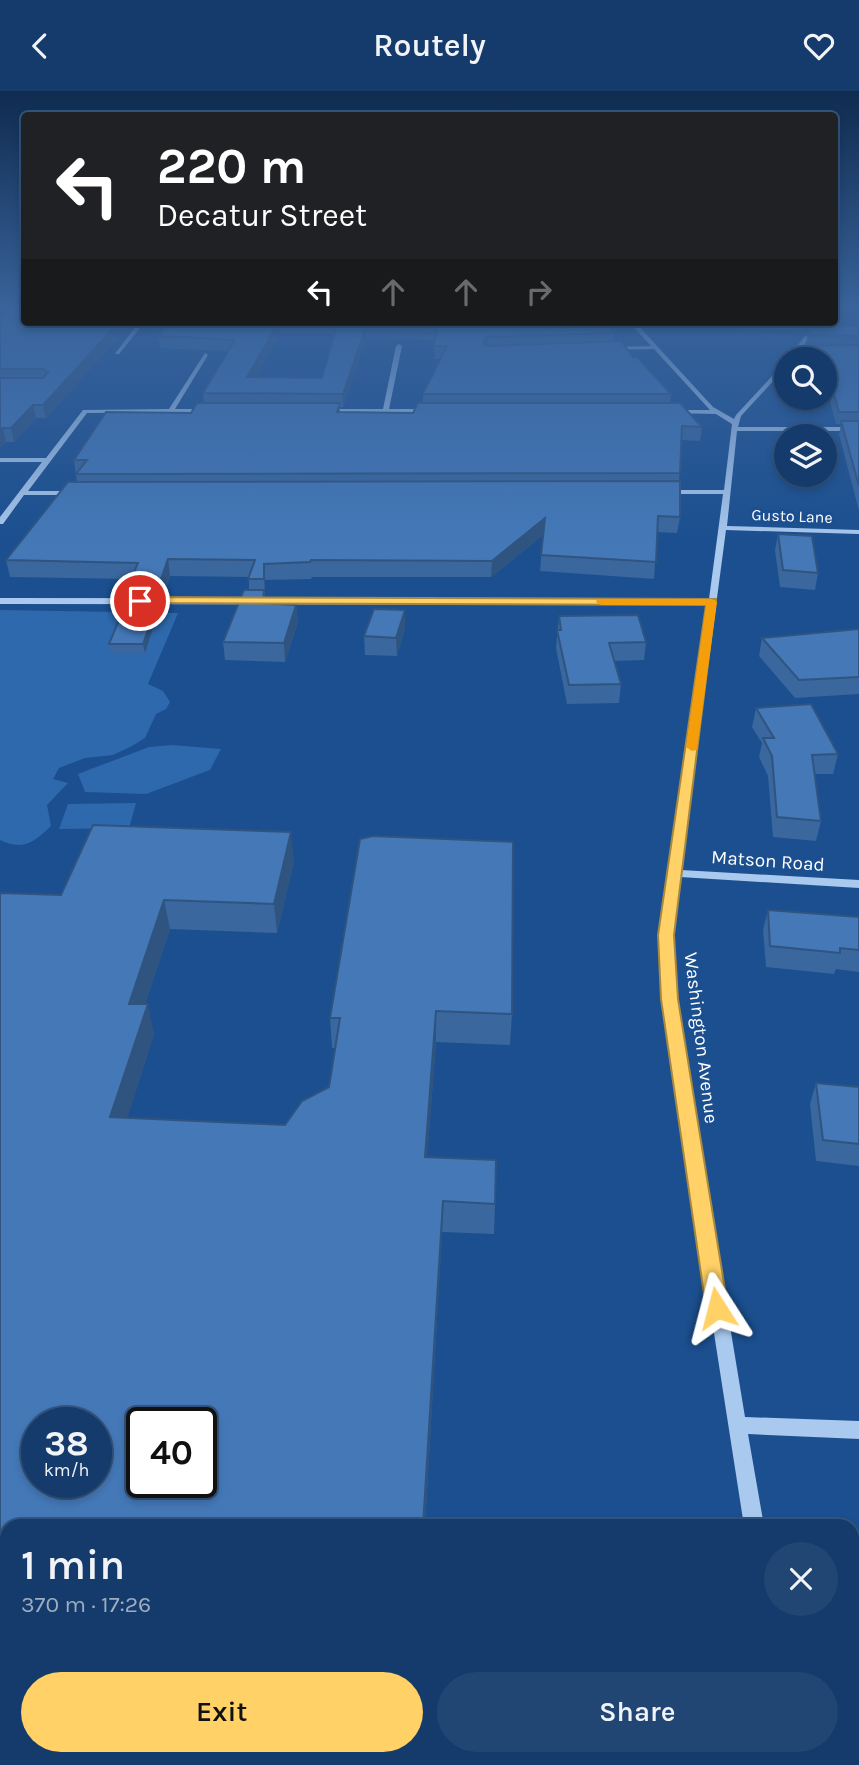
<!DOCTYPE html>
<html lang="en">
<head>
<meta charset="utf-8">
<style>
	body { margin:0; font-family:Karla,sans-serif; background:#214673; color:#f1f3f6; height:100vh; display:flex; flex-direction:column; font-size:26px; white-space:nowrap }
	* { box-sizing:border-box; margin:0 }
	p { font-size:23px; color:#9dadc1 }
	.icon { flex:none; width:38px; height:38px; fill:none; stroke:currentColor; stroke-width:2; stroke-linecap:round; stroke-linejoin:round }
	.map { position:relative; flex:1; overflow:hidden }
	.side { position:absolute; left:0px; top:1428px; width:859px; height:247px; display:flex; flex-direction:column; background:#143b6b; border-radius:21px 21px 0 0; box-shadow:0 4px 10px #0003,0 0 0 2px #33557e }
	.side>* { flex:none }
	.hud { position:absolute; left:21px; top:21px; width:817px; height:214px; border-radius:7px; box-shadow:0 4px 10px #0003,0 0 0 2px #33557e; background:#202124; color:#fff; overflow:hidden }
	.tools { position:absolute; left:774px; top:256px; display:grid; gap:14px }
	.tools a { display:grid; place-items:center; width:63px; height:63px; border-radius:50%; background:#143b6b; box-shadow:0 4px 10px #0003,0 0 0 2px #33557e; font-size:35px }
	.speed { position:absolute; left:21px; top:1316px; display:flex; gap:14px; font-size:35px; font-weight:700; text-align:center }
	.speed>* { display:grid; place-content:center; width:91px; height:91px; border-radius:50%; background:#143b6b; box-shadow:0 4px 10px #0003,0 0 0 2px #33557e; line-height:1 }
	.speed small { font-size:18px; font-weight:400 }
	.speed .limit { border:4px solid #111; border-radius:10px; background:#fff; color:#111 }
	.pin { position:absolute; display:grid; place-items:center; width:60px; height:60px; color:#fff; margin:-30px; border:4px solid #fff; border-radius:50%; box-shadow:0 2px 7px #0007 }
	.me { position:absolute; width:77px; margin:-38px; rotate:351deg; stroke-linejoin:round; filter:drop-shadow(0 0 5px #0008) }
	.turn { display:flex; align-items:center; gap:24px; height:147px; padding:0 21px; font-size:32px }
	.turn .icon { width:91px; height:91px; stroke-width:2.5 }
	.turn b { display:block; font-size:49px; line-height:60px }
	.lanes { display:flex; align-items:center; height:66px; padding:0 21px; background:#0003; justify-content:center; gap:35px; direction:ltr }
	.lanes .off { opacity:.35 }
	.round { display:grid; place-items:center; flex:none; width:74px; height:74px; border-radius:37px; background:#214673 }
	.overview { display:flex; align-items:center; justify-content:space-between; height:119px; padding:0 21px }
	h1 { font-size:42px; font-weight:600; line-height:52px }
	.button { display:flex; gap:14px; margin-top:auto; padding:14px 21px }
	.button a { flex:1; height:80px; border-radius:42px; background:#ffd166; color:#111; font-size:28px; font-weight:600; line-height:80px; text-align:center }
	.button a+a { background:#214673; color:#f1f3f6 }
	header { display:flex; justify-content:space-between; align-items:center; height:91px; padding:0 21px; background:#143b6b; font-size:32px; font-weight:600 }
	.map>svg:first-child { display:block }
</style>
</head>
<body>
<header><svg class="icon" aria-label="back" viewBox="0 0 24 24"><path d="M15 5l-7 7 7 7"/></svg>Routely<svg class="icon" aria-label="heart" viewBox="0 0 24 24"><path d="M12 20l-8-8c-3-5 5-10 8-4 3-6 11-1 8 4z"/></svg></header>
<div class="map">
<svg width="859" height="1674" viewBox="0 0 859 1674">
	<rect width="100%" height="100%" fill="#1b4f8f"/>
	<g fill="#2e69ad">
		<path d="M 0,519 L 178,522 L 148,593 L 163,600 L 170,611 L 166,618 L 156,623 L 145,647 L 132,655 L 113,664 L 85,667 L 59,677 L 53,688 L 68,692 L 47,714 L 51,735 C 33,752 23,760 0,749 Z"/>
		<polygon points="172,654 221,658 210,679 146,703 85,701 78,683 149,656"/>
		<polygon points="136,712 129,737 59,738 68,713"/>
	</g>
	<g fill="none" stroke-linecap="round" stroke-linejoin="round">
		<g fill="#a9c9ee" fill-rule="evenodd">
			<polygon points="139,231 145,231 119,263 115,263"/>
			<polygon points="629,231 635,231 713,316 734,328 736,324 786,270 786,276 741,325 738,336 859,336 859,340 737,340 727,435 859,439 859,443 726,439 681,779 859,789 859,797 680,786 672,844 676,908 745,1326 859,1330 859,1348 748,1343 764,1435 744,1435 662,908 660,844 708,514 0,513 0,507 709,508 723,403 666,403 662,401 666,399 724,399 732,333 716,323 670,322 672,319 710,319 654,258 608,259 610,256 651,255"/>
			<polygon points="816,231 822,231 793,268 787,268"/>
			<polygon points="399,253 402,255 389,318 430,318 432,321 324,321 326,318 383,318 396,255"/>
			<polygon points="205,262 208,264 175,318 206,318 208,321 87,322 28,400 74,400 78,402 77,404 24,404 3,433 0,433 0,426 42,371 0,371 0,367 46,367 83,319 169,318"/>
			<polygon points="776,1668 798,1668 799,1674 777,1674"/>
		</g>
	</g>
	<g fill="#3a679d" fill-rule="evenodd">
		<polygon points="0,228 24,231 132,231 46,327 36,327 14,351 6,351 0,356"/>
		<path d="M 168,231 L 604,231 L 614,242 L 613,250 L 633,266 L 671,303 L 670,312 L 702,336 L 700,350 L 681,349 L 679,390 L 680,426 L 677,442 L 657,441 L 654,488 L 540,480 L 543,444 L 491,486 L 312,486 L 311,488 L 265,489 L 265,505 L 264,505 L 265,512 L 296,514 L 298,531 L 285,571 L 225,569 L 223,551 L 249,499 L 249,486 L 170,485 L 164,505 L 134,505 L 131,488 L 10,486 L 6,469 L 77,391 L 74,369 L 191,322 L 204,312 L 203,302 L 228,260 L 160,257 L 159,245 ZM 281,242 L 334,243 L 322,287 L 255,286 ZM 366,247 L 435,249 L 434,268 L 441,268 L 423,303 L 423,312 L 413,322 L 340,321 L 340,316 L 343,316 Z"/>
		<polygon points="729,231 806,231 808,233 806,240 732,237"/>
		<polygon points="859,235 859,420 839,343 841,333 836,333 824,288 824,268 799,268 798,266 800,255 806,255 807,244"/>
		<polygon points="778,443 818,482 815,499 780,496 775,459"/>
		<polygon points="159,507 160,516 145,562 111,562 109,553"/>
		<polygon points="559,525 646,551 644,569 614,570 621,593 619,612 567,613 556,557"/>
		<polygon points="405,537 397,565 365,564 364,545"/>
		<polygon points="859,538 859,603 795,607 759,565 762,547"/>
		<polygon points="756,617 838,663 833,683 814,683 821,730 816,750 773,746 768,685 759,666 762,652 752,636"/>
		<polygon points="360,748 512,923 510,954 436,951 427,1066 495,1113 494,1143 442,1141 425,1435 7,1435 7,1630 0,1629 0,802 61,804 294,770 277,842 170,838 145,913 154,943 127,1027 285,1034 329,996 335,957 332,957 330,927"/>
		<polygon points="768,819 859,826 859,881 836,878 834,883 766,876 763,839"/>
		<polygon points="816,992 859,996 859,1075 816,1070 810,1013"/>
	</g>
	<g fill="#305480">
		<polygon points="119,231 132,231 46,327 43,314"/>
		<polygon points="279,231 281,242 248,299 247,286"/>
		<polygon points="366,235 366,247 343,316 343,303"/>
		<polygon points="488,246 488,258 483,262 483,250"/>
		<polygon points="33,314 36,327 14,351 11,337"/>
		<polygon points="3,337 6,351 0,356 0,339"/>
		<polygon points="545,427 544,443 491,486 492,470"/>
		<polygon points="168,468 170,485 164,505 161,488"/>
		<polygon points="264,473 265,489 265,505 264,488"/>
		<polygon points="159,507 160,516 145,562 143,553"/>
		<polygon points="296,514 298,531 285,571 284,552"/>
		<polygon points="405,519 405,537 397,565 396,547"/>
		<polygon points="291,741 294,770 277,842 274,813"/>
		<polygon points="164,809 170,838 135,943 129,913"/>
		<polygon points="148,913 154,943 118,1057 110,1026"/>
		<polygon points="436,920 436,951 425,1097 425,1066"/>
		<polygon points="443,1110 442,1141 425,1435 423,1435"/>
	</g>
	<g fill="#4478b7" stroke="#305480" stroke-width="2" fill-rule="evenodd">
		<polygon points="13,218 24,218 24,231 119,231 43,314 33,314 11,337 3,337 0,339 0,287 43,287 48,281 43,278 0,278 0,228"/>
		<polygon points="168,231 279,231 247,286 322,287 338,231 604,231 614,242 488,246 483,250 484,253 488,255 621,250 633,266 637,266 671,303 423,303 447,255 434,255 437,237 366,235 343,303 203,302 235,249 159,245"/>
		<polygon points="741,231 806,231 808,233"/>
		<polygon points="815,235 859,235 859,245 807,244"/>
		<polygon points="859,254 859,321 839,321 824,268 804,268 800,255"/>
		<polygon points="197,312 340,312 337,321 413,322 418,312 680,312 702,336 682,335 680,382 76,383 87,369 74,369 106,321 191,322"/>
		<polygon points="841,330 859,330 859,395"/>
		<polygon points="680,390 680,426 658,425 656,471 541,464 545,427 492,470 311,469 310,471 264,473 264,488 248,488 255,469 168,468 161,488 131,488 138,472 6,469 68,391"/>
		<polygon points="778,443 812,445 818,482 783,479"/>
		<polygon points="244,499 264,499 263,512 296,514 284,552 223,551"/>
		<polygon points="128,507 159,507 143,553 109,553"/>
		<polygon points="374,518 405,519 396,547 364,545"/>
		<polygon points="638,524 646,551 609,552 621,593 569,594 557,539 561,539 559,525"/>
		<polygon points="859,538 859,586 799,589 762,547"/>
		<polygon points="811,613 838,663 812,664 821,730 777,726 772,665 763,647 774,647 756,617"/>
		<path d="M 93,734 L 291,741 L 274,813 L 164,809 L 129,913 L 148,913 L 110,1026 L 285,1034 L 302,1010 L 329,996 L 340,927 L 330,927 L 360,748 L 373,745 L 513,751 L 512,923 L 436,920 L 425,1066 L 496,1069 L 495,1113 L 443,1110 L 423,1435 L 7,1435 L 7,1606 L 0,1606 L 0,802 L 61,804 ZM 37,1332 L 96,1332 L 96,1391 L 37,1391 ZM 142,1332 L 201,1332 L 201,1391 L 142,1391 Z"/>
		<polygon points="768,819 859,826 859,859 840,857 840,862 770,855"/>
		<polygon points="816,992 859,996 859,1053 823,1049"/>
	</g>
	<linearGradient id="sky" x2="0" y2="1"><stop stop-color="#0f2b4f"/><stop offset="0.48" stop-color="#39639b"/><stop offset="1" stop-color="#39639b" stop-opacity="0"/></linearGradient>
	<rect width="859" height="452" fill="url(#sky)"/>
	<polygon fill="#ffd166" stroke="#a68842" stroke-width="2" points="140,506 716,508 674,844 678,908 728,1217 725,1223 717,1226 709,1223 706,1217 661,908 658,844 706,514 136,512 135,510"/>
	<polygon fill="#f59e0b" points="597,508 712,508 717,511 697,659 692,660 686,656 706,514 601,514 596,511"/>
	<g text-anchor="middle" dominant-baseline="central" stroke-width="6" stroke-linejoin="round" paint-order="stroke">
		<g font-size="16" fill="#fff" stroke="#1b4f8f">
			<text transform="translate(792 425) rotate(2)">Gusto Lane</text>
		</g>
		<g font-size="19" fill="#fff" stroke="#1b4f8f">
			<text transform="translate(768 770) rotate(4)">Matson Road</text>
			<text transform="translate(701 947) rotate(83)">Washington Avenue</text>
		</g>
	</g>
</svg>
<div class="tools">
<a><svg class="icon" aria-label="search" viewBox="0 0 24 24"><circle cx="10" cy="10" r="6"/><path d="M15 15l6 6"/></svg></a>
<a><svg class="icon" aria-label="layers" viewBox="0 0 24 24"><path d="M12 4l9 5-9 5-9-5zM3 14l9 5 9-5"/></svg></a>
</div>
<div class="speed"><div>38<small>km/h</small></div><div class="limit">40</div></div>
<div class="pin" style="left:140px;top:510px;background:#d93025"><svg class="icon" aria-label="arrive" viewBox="0 0 24 24"><path d="M6 21V4h12l-3 4 3 4H6"/></svg></div>
<svg class="me" style="left:717px;top:1217px" viewBox="-20 -20 40 40"><path d="M0-17L14 15 0 8-14 15z" fill="#ffd166" stroke="#fff" stroke-width="4"/></svg>
<div class="hud">
<div class="turn"><svg class="icon" aria-label="left" viewBox="0 0 24 24"><path d="M17 20v-9H6M10 6l-5 5 5 5"/></svg><div><b>220 m</b>Decatur Street</div></div>
<div class="lanes"><svg class="icon" aria-label="left" viewBox="0 0 24 24"><path d="M17 20v-9H6M10 6l-5 5 5 5"/></svg><svg class="icon off" aria-label="ahead" viewBox="0 0 24 24"><path d="M12 20V5M6 11l6-6 6 6"/></svg><svg class="icon off" aria-label="ahead" viewBox="0 0 24 24"><path d="M12 20V5M6 11l6-6 6 6"/></svg><svg class="icon off" aria-label="right" viewBox="0 0 24 24"><path d="M7 20v-9h11M14 6l5 5-5 5"/></svg></div>
</div>
<section class="side">
<div class="overview"><div><h1>1 min</h1><p>370 m · 17:26</p></div><a class="round"><svg class="icon" aria-label="close" viewBox="0 0 24 24"><path d="M6 6l12 12M18 6L6 18"/></svg></a></div>
<div class="button"><a>Exit</a><a>Share</a></div>
</section>
</div>
</body>
</html>
